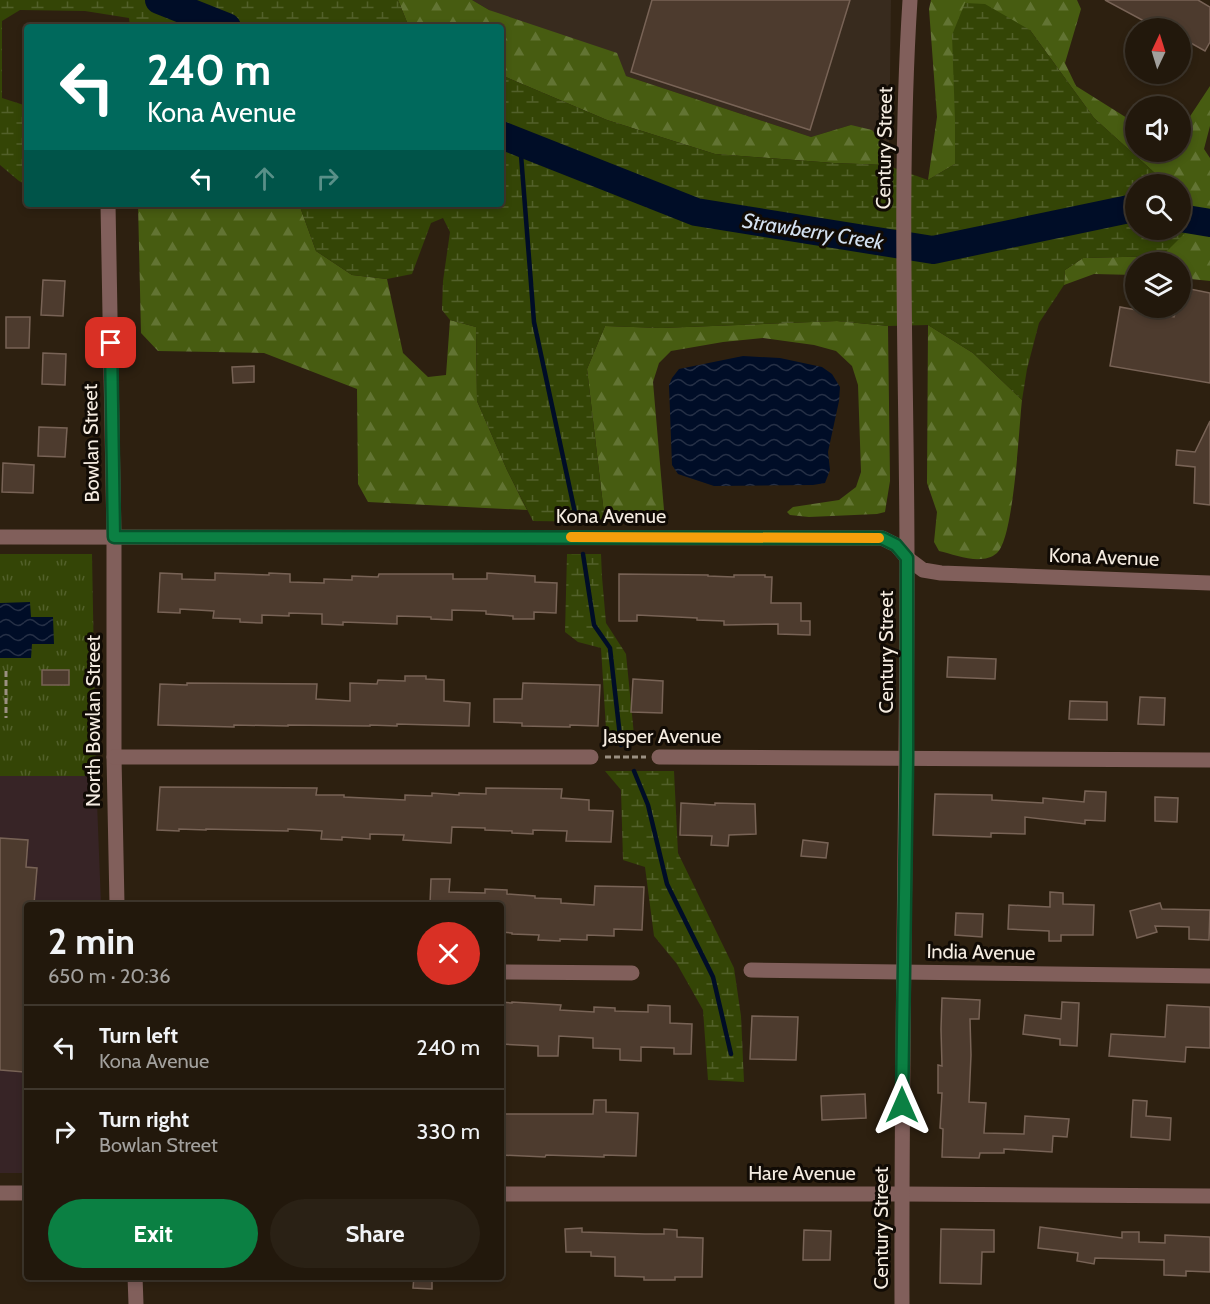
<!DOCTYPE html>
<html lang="en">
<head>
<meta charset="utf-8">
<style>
	body { margin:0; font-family:Cabin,sans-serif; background:#2a2115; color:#f1f3f6; height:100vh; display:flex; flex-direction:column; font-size:22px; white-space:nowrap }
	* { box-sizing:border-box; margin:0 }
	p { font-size:20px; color:#a2a09d }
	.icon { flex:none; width:33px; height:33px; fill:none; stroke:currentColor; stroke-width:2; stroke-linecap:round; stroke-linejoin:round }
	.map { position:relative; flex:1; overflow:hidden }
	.side { position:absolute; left:24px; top:902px; width:480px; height:378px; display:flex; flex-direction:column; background:#22180c; border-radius:6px; box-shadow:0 3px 9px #0003,0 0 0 2px #3f372d }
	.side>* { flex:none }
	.guide { position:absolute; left:24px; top:24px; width:480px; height:183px; border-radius:6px; box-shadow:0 3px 9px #0003,0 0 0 2px #3f372d; background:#00695c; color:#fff; overflow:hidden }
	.needle { width:39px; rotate:4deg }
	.tools { position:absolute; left:1125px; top:18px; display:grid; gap:12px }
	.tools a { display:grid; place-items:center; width:66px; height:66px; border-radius:50%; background:#22180c; box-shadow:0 3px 9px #0003,0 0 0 2px #3f372d; font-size:30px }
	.pin { position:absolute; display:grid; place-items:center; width:51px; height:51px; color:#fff; margin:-26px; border-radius:12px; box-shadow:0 3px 9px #0006 }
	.me { position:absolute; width:66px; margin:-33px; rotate:0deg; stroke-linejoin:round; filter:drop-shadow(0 0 4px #0008) }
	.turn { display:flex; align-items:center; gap:21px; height:126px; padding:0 24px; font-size:27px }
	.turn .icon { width:78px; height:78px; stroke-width:2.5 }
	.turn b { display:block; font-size:42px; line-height:51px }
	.lanes { display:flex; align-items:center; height:57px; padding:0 24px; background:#0003; justify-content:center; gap:30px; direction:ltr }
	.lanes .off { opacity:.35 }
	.round { display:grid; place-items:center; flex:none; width:63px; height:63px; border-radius:32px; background:#2a2115 }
	.head { display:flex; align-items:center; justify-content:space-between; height:102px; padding:0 24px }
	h1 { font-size:36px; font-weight:700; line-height:45px }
	.action { display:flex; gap:12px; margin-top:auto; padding:12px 24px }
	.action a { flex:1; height:69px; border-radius:36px; background:#0b8043; color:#fff; font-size:24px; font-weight:700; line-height:69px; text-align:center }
	.action a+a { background:#2a2115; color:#f1f3f6 }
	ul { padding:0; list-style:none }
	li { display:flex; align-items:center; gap:18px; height:84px; padding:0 24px; border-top:2px solid #3f372d }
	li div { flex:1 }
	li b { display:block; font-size:22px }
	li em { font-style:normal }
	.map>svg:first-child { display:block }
</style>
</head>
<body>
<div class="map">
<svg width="1210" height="1304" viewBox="0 0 1210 1304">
	<defs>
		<pattern id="forest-firs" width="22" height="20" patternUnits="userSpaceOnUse" patternTransform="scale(1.5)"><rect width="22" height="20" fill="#475c11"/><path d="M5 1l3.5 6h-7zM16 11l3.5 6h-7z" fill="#627433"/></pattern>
		<pattern id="wetland-marsh" width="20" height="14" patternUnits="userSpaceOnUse" patternTransform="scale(1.5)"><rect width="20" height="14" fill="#344506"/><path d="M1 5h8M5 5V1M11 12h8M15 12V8" fill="none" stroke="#52602a"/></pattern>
		<pattern id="park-tufts" width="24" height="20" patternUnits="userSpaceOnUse" patternTransform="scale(1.5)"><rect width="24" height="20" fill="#344506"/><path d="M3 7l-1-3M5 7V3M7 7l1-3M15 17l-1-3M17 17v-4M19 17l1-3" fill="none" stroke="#52602a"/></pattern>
		<pattern id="water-waves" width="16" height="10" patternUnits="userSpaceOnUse" patternTransform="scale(1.5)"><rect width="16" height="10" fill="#000d27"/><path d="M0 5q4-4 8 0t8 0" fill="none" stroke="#263046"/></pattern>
	</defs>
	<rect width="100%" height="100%" fill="#2d2010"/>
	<polygon fill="#382b1e" points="472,0 891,0 889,158 886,165 883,144 851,125 811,137 626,76 489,10"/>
	<polygon fill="#372426" points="0,776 96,776 101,904 27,904 27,1173 0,1173"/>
	<g fill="url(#forest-firs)">
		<polygon points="398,0 472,0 489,10 617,53 626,76 811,137 851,125 872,130 883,144 886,165 834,163 715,154 607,120 501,75 501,27 409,27"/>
		<polygon points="931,0 1077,0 1081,9 1065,63 1076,86 1135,123 1136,152 1180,152 1181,130 1210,86 1210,126 1204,149 1210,158 1210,281 1181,278 1180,262 1136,262 1135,275 1094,274 1064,285 1065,270 1083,258 1162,256 1198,214 1181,197 1180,184 1167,184 1094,118 1030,30 955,121 955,164 928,180 937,117 929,9"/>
		<polygon points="138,204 299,204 316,251 352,275 387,279 403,353 428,377 446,375 450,320 476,327 477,401 507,470 527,510 368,502 358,484 357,389 264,353 158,351 141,333"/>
		<polygon points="837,321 888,326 890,481 885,512 877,514 809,517 790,515 787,512 793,507 839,500 856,487 861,472 858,385 852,366 836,351 814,345 763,338 723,342 671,351 659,363 653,382 664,510 662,520 605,522 587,369 605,326 661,328"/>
		<path d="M 928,325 L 973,353 L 1022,400 C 1019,427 1014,538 997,553 C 982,566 956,555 939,551 L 934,542 L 937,512 L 927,483 Z"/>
	</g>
	<g fill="url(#wetland-marsh)">
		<polygon points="0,0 398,0 409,27 130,27 129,18 85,11 20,10 2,21 2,98 27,106 27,185 19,181 0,165"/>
		<polygon points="965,3 985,4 1030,30 1094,118 1167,184 1136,184 1136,230 1180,230 1181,197 1198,214 1197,221 1162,256 1083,258 1065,270 1064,285 1039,323 1027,369 1022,400 973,353 928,325 888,326 837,321 661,328 605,326 587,369 605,522 533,521 507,470 477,401 476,327 450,320 442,310 443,281 450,232 443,218 431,223 412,274 387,279 352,275 316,251 299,204 501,204 501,75 607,120 715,154 834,163 886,165 928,180 955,164 955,121 952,35"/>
		<polygon points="567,554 601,554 602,577 606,623 626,654 635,745 607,745 601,648 578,642 565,632"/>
		<polygon points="605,771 674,771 678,853 734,968 741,1016 744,1082 708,1080 703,1010 677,964 654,936 645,867 623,860 621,790"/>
	</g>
	<polygon fill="url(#park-tufts)" points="0,554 92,554 96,776 0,776"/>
	<g fill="url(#water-waves)">
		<polygon points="743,356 780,358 822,367 832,374 840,387 839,401 828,452 830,470 825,483 813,485 714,486 678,474 672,465 669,385 672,378 679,369"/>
		<polygon points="30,602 31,617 53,617 54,644 32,644 31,658 0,658 0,603"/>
	</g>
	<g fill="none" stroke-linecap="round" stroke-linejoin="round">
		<g stroke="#000d27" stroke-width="4.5">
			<polyline points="520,142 534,322 577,522"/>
			<polyline points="583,554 594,625 610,648 621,745"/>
			<polyline points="634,771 648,805 667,884 713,977 731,1054"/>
		</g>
		<g stroke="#000d27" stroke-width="28">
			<polyline points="159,0 227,27"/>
			<polyline points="501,135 696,212 933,250 1129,209 1136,210"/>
			<polyline points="1180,218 1210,223"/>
		</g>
	</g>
	<g fill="#4d3b2e" stroke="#786356" stroke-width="1.5">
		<polygon points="652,0 850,0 810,130 631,72"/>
		<polygon points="1105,0 1198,0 1210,7 1210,42 1205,51 1180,37 1180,28 1157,28"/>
		<polygon points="43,280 65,281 63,316 41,315"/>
		<polygon points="1180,287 1210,293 1210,383 1110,366 1120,307 1174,317 1177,308 1180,308"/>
		<polygon points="6,317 30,317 29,348 6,348"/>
		<polygon points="43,353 66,354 65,385 42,384"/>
		<polygon points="254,366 254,382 233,383 232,367"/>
		<polygon points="1210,421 1210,505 1194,503 1195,467 1176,465 1177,450 1195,452"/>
		<polygon points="39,427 67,428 65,457 38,456"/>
		<polygon points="3,463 34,465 33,493 2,492"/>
		<polygon points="160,573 182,574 182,579 215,580 215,573 269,575 269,573 290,574 290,582 324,583 324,579 352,580 352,576 378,577 379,574 453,574 453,579 487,579 487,573 535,576 535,582 557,583 556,613 534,612 534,619 513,619 513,616 486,614 486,611 452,610 452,620 431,619 431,617 397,616 397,624 343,622 343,625 322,624 322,614 289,613 289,616 262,615 262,623 240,622 240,619 213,618 214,611 180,609 180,613 158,612"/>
		<polygon points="619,574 708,575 708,576 734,577 734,575 765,575 765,577 772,577 771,603 801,603 801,621 810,621 810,635 778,634 778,624 724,625 724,621 697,620 697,618 637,615 637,621 619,621"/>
		<polygon points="948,657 996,659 995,679 947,677"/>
		<rect x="42" y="670" width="27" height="15"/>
		<polygon points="405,676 426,676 426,679 444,680 444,701 470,703 469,726 397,724 397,726 370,725 370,726 288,725 288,726 234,725 234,727 158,725 160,684 187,685 187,683 317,684 316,699 350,701 350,683 377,684 378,680 405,681"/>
		<polygon points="633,679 663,681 662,713 631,712"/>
		<polygon points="523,683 600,685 598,726 570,725 570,727 522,726 522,723 494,722 494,699 522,699"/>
		<polygon points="1140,697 1165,698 1164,725 1138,724"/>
		<polygon points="1070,701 1107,702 1107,720 1069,719"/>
		<polygon points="160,787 317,788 316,795 344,795 344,797 405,800 405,795 432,796 432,793 459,795 459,793 486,794 486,788 562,789 561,798 589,800 589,810 613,811 611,842 566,841 567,831 533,830 533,834 512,833 512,831 485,830 485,828 452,827 451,843 403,840 404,835 370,834 370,839 342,837 342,840 321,839 322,831 288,829 288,831 206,829 206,830 179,829 179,831 157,830"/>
		<polygon points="1085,791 1106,792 1105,821 1085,820 1085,824 1025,817 1025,834 991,833 991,837 933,835 935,794 992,795 992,800 1043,803 1043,798 1084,802"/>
		<polygon points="1155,797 1178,798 1177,822 1155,821"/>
		<polygon points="681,803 715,805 715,803 755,804 756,834 729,835 728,846 711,845 712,836 680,835"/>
		<polygon points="0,838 28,840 26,867 37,868 34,904 27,904 27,1019 24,1072 0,1070"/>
		<polygon points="803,840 828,843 826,858 801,856"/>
		<polygon points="431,879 450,879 449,892 485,893 485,889 507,890 507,894 535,896 535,898 561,899 561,903 594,905 595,886 644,887 642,930 614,929 614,936 587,935 587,940 560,939 560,941 538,940 539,935 512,934 512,933 501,932 501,904 430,904"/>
		<polygon points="1050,892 1063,893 1063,904 1094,905 1093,935 1061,935 1061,941 1049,941 1049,931 1008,929 1009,905 1050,907"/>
		<polygon points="1160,903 1162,909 1210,910 1209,940 1189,939 1189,927 1155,926 1157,932 1137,938 1130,911"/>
		<polygon points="956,913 983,914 982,937 955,935"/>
		<polygon points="942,998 980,1000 979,1019 970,1019 971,1055 969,1102 986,1103 984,1133 1024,1134 1025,1116 1069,1119 1067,1137 1053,1136 1052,1152 1004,1149 1004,1153 980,1153 979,1158 942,1157 943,1129 940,1128 942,1093 938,1093 938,1065 942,1066 941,1029"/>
		<polygon points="501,1002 512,1003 512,1002 561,1005 560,1010 594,1012 594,1007 615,1008 615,1011 648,1012 648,1005 670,1006 670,1023 692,1024 691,1054 674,1054 674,1048 641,1047 641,1061 620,1060 620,1049 593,1048 593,1038 559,1036 558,1056 538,1056 538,1046 501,1044"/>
		<polygon points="1062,1002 1079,1003 1077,1046 1060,1045 1060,1039 1023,1034 1025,1015 1061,1019"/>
		<polygon points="1167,1005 1210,1007 1210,1048 1186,1047 1185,1062 1109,1056 1111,1034 1165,1037"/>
		<polygon points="752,1016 798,1017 796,1060 750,1059"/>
		<polygon points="865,1094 866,1118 822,1120 821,1096"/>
		<polygon points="594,1100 606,1100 606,1112 638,1113 636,1156 604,1155 604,1157 546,1155 545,1157 501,1155 501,1114 593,1114"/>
		<polygon points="1133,1100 1147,1101 1146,1116 1171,1118 1170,1140 1131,1137"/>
		<polygon points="1040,1227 1122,1238 1122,1232 1139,1232 1139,1242 1165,1243 1165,1235 1210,1237 1210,1272 1186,1271 1186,1276 1164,1275 1164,1260 1095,1258 1094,1264 1077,1261 1078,1253 1038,1248"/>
		<polygon points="582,1228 582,1232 645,1234 664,1234 664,1229 677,1230 677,1237 703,1238 702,1277 675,1277 675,1280 644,1280 644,1277 615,1276 615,1257 591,1256 591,1252 566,1252 565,1229"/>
		<polygon points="941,1229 994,1230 994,1252 982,1252 981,1284 940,1283"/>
		<polygon points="804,1230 831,1231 830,1260 803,1260"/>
		<polygon points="414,1276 432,1276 432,1289 413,1288"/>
	</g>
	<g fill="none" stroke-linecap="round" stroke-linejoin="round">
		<g stroke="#9b9082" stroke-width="3" stroke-dasharray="6 3" stroke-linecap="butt">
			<polyline points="6,671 6,718"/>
			<polyline points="605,757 646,757"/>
		</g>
		<g stroke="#815f5b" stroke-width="15">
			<polyline points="108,204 114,537 114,757 117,904"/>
			<polyline points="0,537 882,538 896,545 907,558 923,570 941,573 1210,583"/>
			<polyline points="114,757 591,757"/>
			<polyline points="659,757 1210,760"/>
			<polyline points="751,970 1210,976"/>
			<polyline points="501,972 632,973"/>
			<polyline points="0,1193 27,1193"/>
			<polyline points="501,1194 902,1194 1210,1196"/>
			<polyline points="135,1276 136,1304"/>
		</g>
		<path stroke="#815f5b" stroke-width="15" d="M 902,1304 C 901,1057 907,810 907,563 C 907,376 898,188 910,0"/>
	</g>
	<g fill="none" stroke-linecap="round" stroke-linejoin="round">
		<g stroke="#07532c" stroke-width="15">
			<polyline id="route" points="111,343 114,537 882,538 896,545 907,558 907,758 902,1105"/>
		</g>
		<use href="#route" stroke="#0b8043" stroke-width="10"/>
		<polyline stroke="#f59e0b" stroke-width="10" points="571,537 879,538"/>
	</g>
	<g text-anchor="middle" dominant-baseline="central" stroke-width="6" stroke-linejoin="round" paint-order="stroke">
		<g font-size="20" fill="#f5ece1" stroke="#110b05">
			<text transform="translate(884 148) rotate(-89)">Century Street</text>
			<text transform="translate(91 443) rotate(-91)">Bowlan Street</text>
			<text x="611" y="516">Kona Avenue</text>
			<text transform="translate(1104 557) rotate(2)">Kona Avenue</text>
			<text transform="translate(886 652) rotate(-90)">Century Street</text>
			<text transform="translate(93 721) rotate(-90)">North Bowlan Street</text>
			<text x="662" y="736">Jasper Avenue</text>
			<text transform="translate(981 952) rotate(1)">India Avenue</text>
			<text x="802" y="1173">Hare Avenue</text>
			<text transform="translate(881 1228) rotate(-90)">Century Street</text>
		</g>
		<g font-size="21" font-style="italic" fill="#d4e1f1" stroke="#110b05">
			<text transform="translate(813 231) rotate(9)">Strawberry Creek</text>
		</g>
	</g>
</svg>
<div class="tools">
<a><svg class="needle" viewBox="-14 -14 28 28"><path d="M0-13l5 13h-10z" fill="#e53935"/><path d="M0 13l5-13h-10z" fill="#a2a09d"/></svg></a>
<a><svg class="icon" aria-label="sound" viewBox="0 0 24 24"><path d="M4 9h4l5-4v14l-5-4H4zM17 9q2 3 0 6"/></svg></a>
<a><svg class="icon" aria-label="search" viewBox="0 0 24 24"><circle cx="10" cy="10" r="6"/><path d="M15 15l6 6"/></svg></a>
<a><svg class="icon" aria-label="layers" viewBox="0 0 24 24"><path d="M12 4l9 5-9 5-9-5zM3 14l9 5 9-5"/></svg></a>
</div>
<div class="pin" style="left:111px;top:343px;background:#d93025"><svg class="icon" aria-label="arrive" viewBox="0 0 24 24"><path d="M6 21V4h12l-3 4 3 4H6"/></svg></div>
<svg class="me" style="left:902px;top:1105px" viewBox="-20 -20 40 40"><path d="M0-17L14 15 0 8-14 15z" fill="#0b8043" stroke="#fff" stroke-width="4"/></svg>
<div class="guide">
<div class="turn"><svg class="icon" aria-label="left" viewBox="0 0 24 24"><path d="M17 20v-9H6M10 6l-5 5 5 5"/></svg><div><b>240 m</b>Kona Avenue</div></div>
<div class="lanes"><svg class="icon" aria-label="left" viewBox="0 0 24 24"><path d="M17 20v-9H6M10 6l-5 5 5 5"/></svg><svg class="icon off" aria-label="ahead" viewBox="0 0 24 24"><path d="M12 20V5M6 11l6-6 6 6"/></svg><svg class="icon off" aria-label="right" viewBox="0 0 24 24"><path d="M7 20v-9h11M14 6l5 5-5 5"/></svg></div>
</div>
<section class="side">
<div class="head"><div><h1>2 min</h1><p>650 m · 20:36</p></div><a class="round" style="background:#d93025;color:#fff"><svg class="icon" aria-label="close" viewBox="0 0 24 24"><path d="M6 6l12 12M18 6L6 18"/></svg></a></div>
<ul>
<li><svg class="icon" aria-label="left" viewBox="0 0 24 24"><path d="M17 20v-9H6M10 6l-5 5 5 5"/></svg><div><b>Turn left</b><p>Kona Avenue</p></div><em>240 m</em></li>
<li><svg class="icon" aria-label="right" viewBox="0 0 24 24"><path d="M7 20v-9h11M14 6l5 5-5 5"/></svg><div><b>Turn right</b><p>Bowlan Street</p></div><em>330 m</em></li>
</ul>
<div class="action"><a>Exit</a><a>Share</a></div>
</section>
</div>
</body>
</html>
